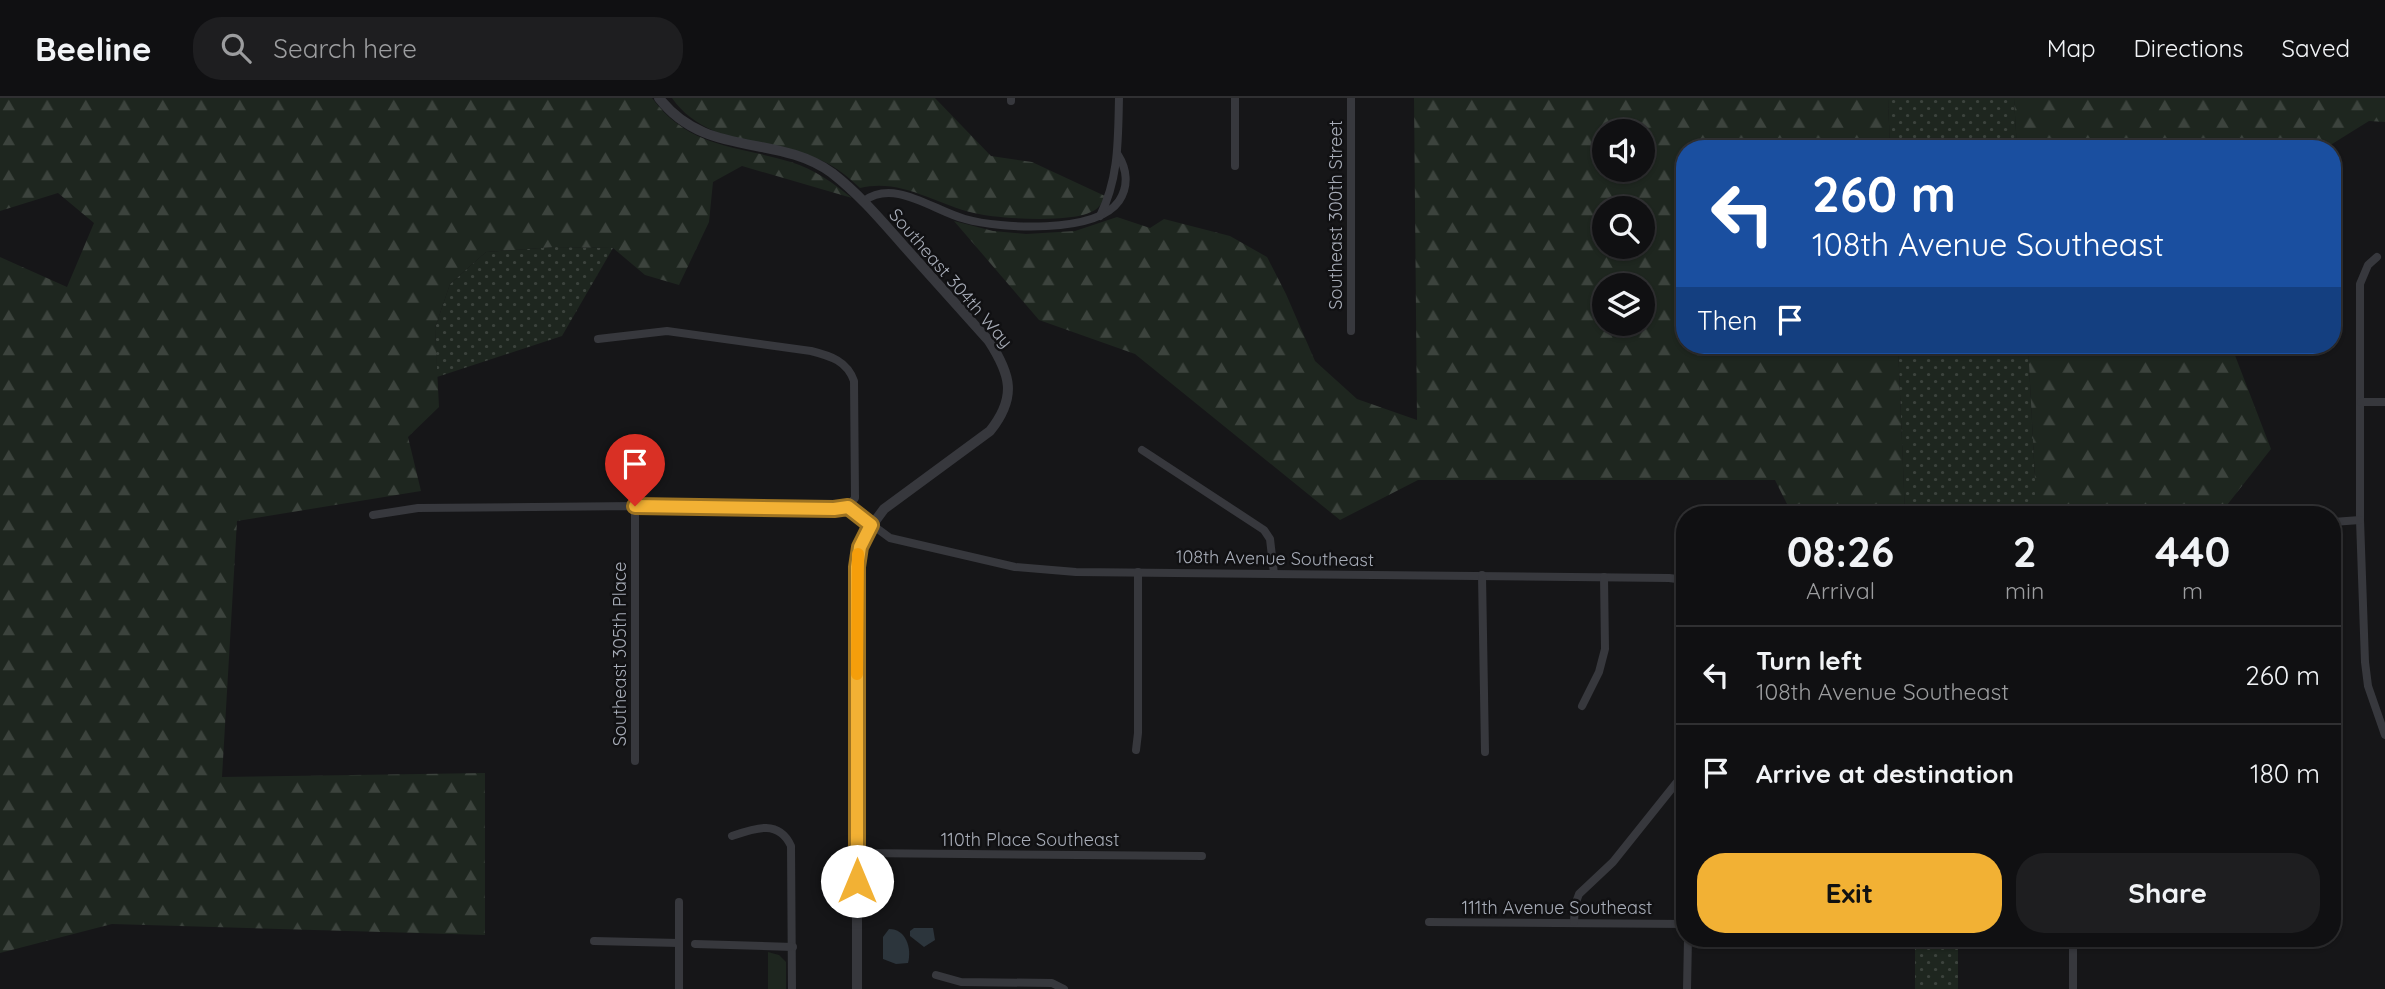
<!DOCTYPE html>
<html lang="en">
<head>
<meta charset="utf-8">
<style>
	body { margin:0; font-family:Quicksand,sans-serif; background:#1e1e20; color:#f1f3f6; height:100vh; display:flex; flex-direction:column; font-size:26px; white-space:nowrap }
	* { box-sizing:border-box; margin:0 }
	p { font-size:23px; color:#9c9d9f }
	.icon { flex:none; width:38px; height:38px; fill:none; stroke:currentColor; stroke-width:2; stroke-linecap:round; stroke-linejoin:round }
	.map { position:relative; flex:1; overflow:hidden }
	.side { position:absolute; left:1676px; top:408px; width:665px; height:441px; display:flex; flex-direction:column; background:#101012; border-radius:28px; box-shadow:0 2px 5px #0004,0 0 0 2px #303032 }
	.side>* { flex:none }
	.hud { position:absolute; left:1676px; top:42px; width:665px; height:214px; border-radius:28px; box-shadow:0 2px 5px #0004,0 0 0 2px #303032; background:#1a4fa0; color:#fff; overflow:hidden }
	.buttons { position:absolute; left:1592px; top:21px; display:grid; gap:14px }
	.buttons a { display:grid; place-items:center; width:63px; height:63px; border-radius:50%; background:#101012; box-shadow:0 2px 5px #0004,0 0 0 2px #303032; font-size:35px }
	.pin { position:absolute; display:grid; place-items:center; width:60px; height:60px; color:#fff; margin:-72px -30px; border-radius:50% 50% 50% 0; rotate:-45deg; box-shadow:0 0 7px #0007 }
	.pin .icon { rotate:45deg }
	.me { position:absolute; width:77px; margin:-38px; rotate:0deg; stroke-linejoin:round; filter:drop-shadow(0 0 5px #0008) }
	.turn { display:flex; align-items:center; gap:24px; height:147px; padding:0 21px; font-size:32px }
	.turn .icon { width:91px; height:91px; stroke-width:2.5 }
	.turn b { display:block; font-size:49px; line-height:60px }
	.then { display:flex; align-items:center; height:66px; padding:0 21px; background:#0003; gap:14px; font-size:26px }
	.eta { display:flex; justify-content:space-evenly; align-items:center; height:119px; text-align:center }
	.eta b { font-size:42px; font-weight:800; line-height:49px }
	.action { display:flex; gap:14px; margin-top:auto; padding:14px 21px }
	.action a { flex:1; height:80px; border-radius:28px; background:#f2b134; color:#111; font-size:28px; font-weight:800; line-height:80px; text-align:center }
	.action a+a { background:#1e1e20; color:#f1f3f6 }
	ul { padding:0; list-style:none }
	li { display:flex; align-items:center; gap:21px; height:98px; padding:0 21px; border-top:2px solid #303032 }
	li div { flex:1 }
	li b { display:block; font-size:26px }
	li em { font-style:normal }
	header { display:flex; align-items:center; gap:42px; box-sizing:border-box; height:98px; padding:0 35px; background:#101012; border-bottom:2px solid #303032 }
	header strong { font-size:33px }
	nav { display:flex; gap:38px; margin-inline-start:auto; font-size:24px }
	.search { width:490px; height:63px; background:#1e1e20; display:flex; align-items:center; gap:18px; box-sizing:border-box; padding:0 24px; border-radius:28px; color:#9c9d9f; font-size:26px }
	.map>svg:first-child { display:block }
</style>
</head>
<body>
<header>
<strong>Beeline</strong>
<div class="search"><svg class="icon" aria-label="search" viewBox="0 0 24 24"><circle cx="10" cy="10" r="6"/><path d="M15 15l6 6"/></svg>Search here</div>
<nav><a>Map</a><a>Directions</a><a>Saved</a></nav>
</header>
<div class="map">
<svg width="2385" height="891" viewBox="0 0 2385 891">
	<defs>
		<pattern id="grass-dots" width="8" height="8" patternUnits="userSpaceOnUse" patternTransform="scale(1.75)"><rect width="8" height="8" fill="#1e261f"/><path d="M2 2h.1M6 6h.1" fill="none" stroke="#3c433d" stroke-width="1.8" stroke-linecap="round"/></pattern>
		<pattern id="forest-firs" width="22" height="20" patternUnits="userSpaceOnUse" patternTransform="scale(1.75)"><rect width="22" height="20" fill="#1e261f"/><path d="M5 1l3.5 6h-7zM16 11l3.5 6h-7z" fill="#3c433d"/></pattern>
	</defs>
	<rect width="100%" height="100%" fill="#161618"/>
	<g fill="url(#grass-dots)">
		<polygon points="1888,0 2014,0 2017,51 1890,51"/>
		<polygon points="554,149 613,150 562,238 437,279 435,230 450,186 486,154"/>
		<polygon points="1898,247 2028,247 2035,381 2035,416 1905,416"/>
		<rect x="1915" y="840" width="43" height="51"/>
	</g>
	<g fill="url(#forest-firs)" fill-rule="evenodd">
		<path d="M 0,0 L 652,0 C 690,51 736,47 791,64 C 814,71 833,85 852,100 L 742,68 L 713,84 L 709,124 L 679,187 L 645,177 L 613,150 L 554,149 L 486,154 L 450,186 L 435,230 L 439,309 L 408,339 L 421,393 L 237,423 L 222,679 L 485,675 L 485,837 L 112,826 L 0,855 L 0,159 L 67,189 L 94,125 L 58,95 L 0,113 Z"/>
		<path d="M 672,0 L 935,0 L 991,58 L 1032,64 L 1105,98 C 1102,105 1099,111 1091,114 C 1070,125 998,121 974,115 C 935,106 901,80 860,90 C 847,78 833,66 815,60 C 766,42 705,47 672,0 Z"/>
		<path d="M 1414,0 L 1888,0 L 1890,51 L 1685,51 L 1685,247 L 1898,247 L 1905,416 L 1792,416 L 1775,382 L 1418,382 L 1340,422 L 1135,256 L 1039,222 L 954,123 L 993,133 L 1026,136 L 1075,133 L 1117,119 L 1150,130 L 1164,121 L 1230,138 L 1267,159 L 1286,196 L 1315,263 L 1357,301 L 1417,322 ZM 1605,33 L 1643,33 L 1643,72 L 1605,72 ZM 1605,110 L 1643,110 L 1643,149 L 1605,149 ZM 1605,187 L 1643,187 L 1643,226 L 1605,226 Z"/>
		<polygon points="2014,0 2385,0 2385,24 2369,23 2324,51 2017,51"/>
		<polygon points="2028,247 2231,247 2271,351 2220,416 2035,416 2035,381"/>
	</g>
	<polygon fill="#1e261f" points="768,854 779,857 786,864 786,891 768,891"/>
	<g fill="#2c353c">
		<polygon points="914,830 933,830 935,842 924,849 910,838 910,833"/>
		<path d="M 889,831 C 906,831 912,850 908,865 L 896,866 L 883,861 L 883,839 Z"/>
	</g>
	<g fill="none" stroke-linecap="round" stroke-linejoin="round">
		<g stroke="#37383d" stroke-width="8">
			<polyline points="1351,0 1351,233"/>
			<polyline points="1011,3 1011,0"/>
			<polyline points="1235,68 1235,0"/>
			<path d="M 864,103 C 894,80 934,113 965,121 C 1000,131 1096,136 1119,103 C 1129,88 1127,71 1118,57"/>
			<path d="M 1100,118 C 1119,80 1118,42 1119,0"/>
			<polyline points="2377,159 2368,167 2360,186 2360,422 2365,564 2368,588 2385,637"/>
			<path d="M 598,241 L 667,233 L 811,253 C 831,258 847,263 854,283 L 855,400 L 848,409"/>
			<polyline points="2361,304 2385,304"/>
			<polyline points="1142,352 1264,432 1270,441 1274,476"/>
			<polyline points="848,409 890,440 1015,469 1076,474 1669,480 1685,482"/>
			<polyline points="373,417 418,410 635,408 834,411 848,409"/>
			<polyline points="2333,424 2360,422"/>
			<polyline points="1482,477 1485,654"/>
			<polyline points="1582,608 1599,574 1605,551 1604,479"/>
			<polyline points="1136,652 1138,635 1138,474"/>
			<polyline points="635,663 635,408"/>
			<path d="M 732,738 C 755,730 779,721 791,748 L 792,891"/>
			<polyline points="857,755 1202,758"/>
			<polyline points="1429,824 1685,826"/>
			<polyline points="1574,824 1575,807 1579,796 1613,764 1685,674"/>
			<polyline points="594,843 679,845"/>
			<polyline points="695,846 793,849"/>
			<polyline points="936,877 961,884 1052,885 1064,891"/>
			<polyline points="679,891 679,804"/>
			<polyline points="1687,891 1688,840"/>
			<polyline points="2073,891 2073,840"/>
		</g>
		<path stroke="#37383d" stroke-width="10" d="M 659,0 C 706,61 777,35 832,75 C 859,96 881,122 903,147 C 932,179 960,211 989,243 C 1011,277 1017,299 990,333 L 884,411 L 864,438 L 860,448 L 857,488 L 857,891"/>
	</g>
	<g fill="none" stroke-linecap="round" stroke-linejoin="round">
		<g stroke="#9d7322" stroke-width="18">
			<polyline id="route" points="635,408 834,411 848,409 871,427 860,449 857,469 857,783"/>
		</g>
		<use href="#route" stroke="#f2b134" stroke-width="12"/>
		<polyline stroke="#f59e0b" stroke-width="12" points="857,576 858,456"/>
	</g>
	<g text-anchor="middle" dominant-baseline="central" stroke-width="5" stroke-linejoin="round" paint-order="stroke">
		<g font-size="18" fill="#a8adb8" stroke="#111113">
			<text transform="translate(1335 117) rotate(-90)">Southeast 300th Street</text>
			<text transform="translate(951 180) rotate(49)">Southeast 304th Way</text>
			<text transform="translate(1275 460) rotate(1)">108th Avenue Southeast</text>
			<text transform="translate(619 556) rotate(-90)">Southeast 305th Place</text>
			<text x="1030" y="741">110th Place Southeast</text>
			<text x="1557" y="809">111th Avenue Southeast</text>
		</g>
	</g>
</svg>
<div class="buttons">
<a><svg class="icon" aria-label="sound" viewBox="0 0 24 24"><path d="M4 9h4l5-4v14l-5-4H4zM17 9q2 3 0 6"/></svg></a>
<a><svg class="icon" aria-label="search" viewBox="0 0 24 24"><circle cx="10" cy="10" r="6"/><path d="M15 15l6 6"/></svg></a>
<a><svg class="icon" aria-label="layers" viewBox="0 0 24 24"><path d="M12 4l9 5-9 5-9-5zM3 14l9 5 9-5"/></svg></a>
</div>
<div class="pin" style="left:635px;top:408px;background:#d93025"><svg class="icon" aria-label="arrive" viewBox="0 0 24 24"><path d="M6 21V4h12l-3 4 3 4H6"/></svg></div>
<svg class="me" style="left:857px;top:783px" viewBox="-20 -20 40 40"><circle r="19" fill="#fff"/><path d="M0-13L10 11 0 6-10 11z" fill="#f2b134"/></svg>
<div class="hud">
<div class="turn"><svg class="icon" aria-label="left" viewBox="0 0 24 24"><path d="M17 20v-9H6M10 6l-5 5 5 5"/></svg><div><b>260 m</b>108th Avenue Southeast</div></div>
<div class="then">Then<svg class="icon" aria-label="arrive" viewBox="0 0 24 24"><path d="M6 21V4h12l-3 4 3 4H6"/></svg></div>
</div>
<section class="side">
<div class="eta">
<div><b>08:26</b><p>Arrival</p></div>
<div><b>2</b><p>min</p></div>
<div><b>440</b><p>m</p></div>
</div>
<ul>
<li><svg class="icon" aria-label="left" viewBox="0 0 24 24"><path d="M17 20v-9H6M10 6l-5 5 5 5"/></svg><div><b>Turn left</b><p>108th Avenue Southeast</p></div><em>260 m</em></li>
<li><svg class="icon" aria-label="arrive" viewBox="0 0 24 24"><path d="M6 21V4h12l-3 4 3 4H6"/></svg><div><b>Arrive at destination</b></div><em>180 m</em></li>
</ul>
<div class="action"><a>Exit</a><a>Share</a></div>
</section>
</div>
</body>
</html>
